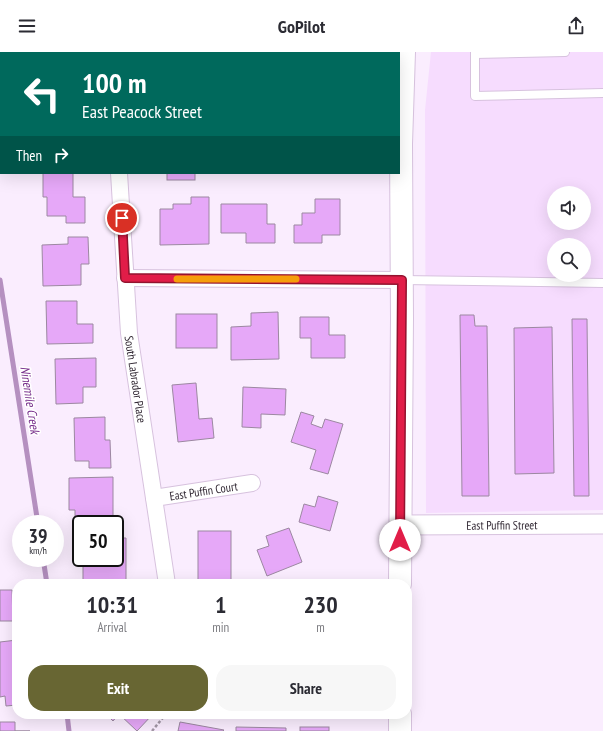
<!DOCTYPE html>
<html lang="en">
<head>
<meta charset="utf-8">
<style>
	body { margin:0; font-family:"PT Sans Narrow",sans-serif; background:#f7f7f7; color:#2b2b33; height:100vh; display:flex; flex-direction:column; font-size:15px; white-space:nowrap }
	* { box-sizing:border-box; margin:0 }
	p { font-size:13px; color:#7c7c81 }
	.icon { flex:none; width:22px; height:22px; fill:none; stroke:currentColor; stroke-width:2; stroke-linecap:round; stroke-linejoin:round }
	.map { position:relative; flex:1; overflow:hidden }
	.sheet { position:absolute; left:12px; top:527px; width:400px; height:140px; display:flex; flex-direction:column; background:#fff; border-radius:16px; box-shadow:0 4px 16px #0002 }
	.sheet>* { flex:none }
	.top-card { position:absolute; left:0px; top:0px; width:400px; height:122px; box-shadow:0 4px 16px #0002; background:#00695c; color:#fff; overflow:hidden }
	.fabs { position:absolute; left:547px; top:134px; display:grid; gap:8px }
	.fabs a { display:grid; place-items:center; width:44px; height:44px; border-radius:50%; background:#fff; box-shadow:0 4px 16px #0002; font-size:20px }
	.speed { position:absolute; left:12px; top:463px; display:flex; gap:8px; font-size:20px; font-weight:700; text-align:center }
	.speed>* { display:grid; place-content:center; width:52px; height:52px; border-radius:50%; background:#fff; box-shadow:0 4px 16px #0002; line-height:1 }
	.speed small { font-size:10px; font-weight:400 }
	.speed .limit { border:2px solid #111; border-radius:6px; background:#fff; color:#111 }
	.pin { position:absolute; display:grid; place-items:center; width:34px; height:34px; color:#fff; margin:-17px; border:2px solid #fff; border-radius:50%; box-shadow:0 1px 4px #0007 }
	.me { position:absolute; width:44px; margin:-22px; rotate:0deg; stroke-linejoin:round; filter:drop-shadow(0 0 3px #0008) }
	.turn { display:flex; align-items:center; gap:14px; height:84px; padding:0 16px; font-size:18px }
	.turn .icon { width:52px; height:52px; stroke-width:2.5 }
	.turn b { display:block; font-size:28px; line-height:34px }
	.then { display:flex; align-items:center; height:38px; padding:0 16px; background:#0003; gap:8px; font-size:15px }
	.eta { display:flex; justify-content:space-evenly; align-items:center; height:68px; text-align:center }
	.eta b { font-size:24px; font-weight:700; line-height:28px }
	.button { display:flex; gap:8px; margin-top:auto; padding:8px 16px }
	.button a { flex:1; height:46px; border-radius:16px; background:#686633; color:#fff; font-size:16px; font-weight:700; line-height:46px; text-align:center }
	.button a+a { background:#f7f7f7; color:#2b2b33 }
	header { display:flex; justify-content:space-between; align-items:center; height:52px; padding:0 16px; background:#fff; font-size:18px; font-weight:700 }
	.map>svg:first-child { display:block }
</style>
</head>
<body>
<header><svg class="icon" aria-label="menu" viewBox="0 0 24 24"><path d="M4 6h16M4 12h16M4 18h16"/></svg>GoPilot<svg class="icon" aria-label="share" viewBox="0 0 24 24"><path d="M12 15V3M7 8l5-5 5 5M5 13v7h14v-7"/></svg></header>
<div class="map">
<svg width="603" height="679" viewBox="0 0 603 679">
	<rect width="100%" height="100%" fill="#faedfe"/>
	<path fill="#f6dcfe" fill-rule="evenodd" d="M 431,0 L 603,0 L 603,458 L 426,461 L 425,58 ZM 554,141 L 584,141 L 584,171 L 554,171 ZM 554,193 L 584,193 L 584,223 L 554,223 Z"/>
	<g fill="none" stroke-linecap="round" stroke-linejoin="round">
		<g stroke="#b590c0" stroke-width="5">
			<polyline points="0,228 38,472"/>
			<polyline points="43,506 47,532"/>
			<polyline points="67,662 69,679"/>
		</g>
	</g>
	<g fill="#e6a8f8" stroke="#9c88a1">
		<rect x="37" y="0" width="42" height="1"/>
		<rect x="149" y="0" width="33" height="1"/>
		<polygon points="43,121 73,121 73,145 85,145 85,171 66,171 66,164 47,164 47,145 43,145"/>
		<rect x="167" y="121" width="28" height="7"/>
		<polygon points="191,145 209,145 209,192 160,193 160,157 173,157 173,152 191,152"/>
		<polygon points="315,147 340,147 340,183 322,183 322,191 294,191 294,173 302,173 302,161 315,161"/>
		<polygon points="221,152 267,152 267,172 275,172 275,191 246,191 246,181 221,181"/>
		<polygon points="68,185 88,185 89,212 81,212 81,233 43,234 42,193 68,192"/>
		<polygon points="46,249 77,249 77,272 93,272 93,291 47,292"/>
		<polygon points="278,260 279,307 231,308 231,275 251,274 251,261"/>
		<rect x="176" y="262" width="41" height="34"/>
		<polygon points="460,263 474,263 475,274 487,274 489,444 462,444"/>
		<polygon points="300,265 329,265 329,283 345,283 345,306 311,306 311,286 300,286"/>
		<polygon points="572,267 587,267 589,444 574,444"/>
		<polygon points="552,275 554,421 515,422 514,276"/>
		<polygon points="96,306 96,335 83,335 83,351 56,352 55,307"/>
		<polygon points="196,331 199,367 212,366 214,386 178,390 172,333"/>
		<polygon points="243,335 286,337 285,363 261,362 261,376 242,375"/>
		<polygon points="301,360 314,364 311,372 322,376 325,367 343,372 328,422 310,417 316,398 291,390"/>
		<polygon points="105,365 105,388 110,388 111,416 89,416 89,409 75,409 74,366"/>
		<polygon points="113,425 113,472 81,472 81,476 75,476 75,458 69,458 69,426"/>
		<polygon points="318,444 338,450 330,479 299,470 304,452 315,455"/>
		<polygon points="289,476 302,510 267,524 257,498 269,494 266,484"/>
		<rect x="198" y="479" width="33" height="53"/>
		<polygon points="115,486 126,486 126,532 83,532 83,506 115,506"/>
		<polygon points="0,538 12,538 13,569 0,569"/>
		<polygon points="17,588 17,653 6,654 5,644 0,645 0,590"/>
		<polygon points="106,662 153,662 137,679 119,662 113,669"/>
		<polygon points="0,670 15,670 15,679 30,679 0,679"/>
		<polygon points="180,670 224,678 223,679 178,679"/>
		<polygon points="236,675 286,676 286,679 236,679"/>
		<rect x="300" y="675" width="29" height="4"/>
	</g>
	<g fill="none" stroke-linecap="round" stroke-linejoin="round">
		<g stroke="#d7c2de" stroke-width="10">
			<g id="service">
				<polyline points="289,0 290,1"/>
				<polyline points="475,0 475,2 565,0"/>
				<polyline points="475,2 475,44 603,41"/>
				<polyline points="402,228 603,231"/>
			</g>
		</g>
		<g stroke="#d7c2de" stroke-width="18">
			<g id="minor">
				<polyline points="113,0 113,1"/>
				<path id="s1" d="M 119,121 L 129,281 L 167,532"/>
				<polyline points="125,226 402,228"/>
				<path id="s2" d="M 154,446 L 252,431"/>
			</g>
		</g>
		<g stroke="#d7c2de" stroke-width="21">
			<g id="tertiary">
				<path id="s3" d="M 401,473 L 603,472"/>
			</g>
		</g>
		<g stroke="#d7c2de" stroke-width="24">
			<g id="secondary">
				<polyline points="400,532 402,266 401,92 404,0"/>
				<polyline points="400,662 400,679"/>
			</g>
		</g>
		<polyline stroke="#a397a6" stroke-width="2.5" stroke-dasharray="3 2" stroke-linecap="butt" points="152,679 166,662"/>
		<use href="#service" stroke="#fff" stroke-width="8"/>
		<use href="#minor" stroke="#fff" stroke-width="16"/>
		<use href="#tertiary" stroke="#fff" stroke-width="19"/>
		<use href="#secondary" stroke="#fff" stroke-width="22"/>
	</g>
	<g fill="none" stroke-linecap="round" stroke-linejoin="round">
		<g stroke="#92132f" stroke-width="10">
			<polyline id="route" points="122,166 125,226 402,228 400,488"/>
		</g>
		<use href="#route" stroke="#e11d48" stroke-width="7"/>
		<polyline stroke="#f59e0b" stroke-width="7" points="177,227 296,227"/>
	</g>
	<g text-anchor="middle" dominant-baseline="central" stroke-width="3" stroke-linejoin="round" paint-order="stroke">
		<g font-size="12" fill="#312833" stroke="#fff">
			<text stroke="none"><textPath href="#s1" startOffset="207">South Labrador Place</textPath></text>
			<text stroke="none"><textPath href="#s2" startOffset="50">East Puffin Court</textPath></text>
			<text stroke="none"><textPath href="#s3" startOffset="101">East Puffin Street</textPath></text>
		</g>
		<g font-size="13" font-style="italic" fill="#78308c" stroke="#fff">
			<text transform="translate(30 348) rotate(81)">Ninemile Creek</text>
		</g>
	</g>
</svg>
<div class="fabs">
<a><svg class="icon" aria-label="sound" viewBox="0 0 24 24"><path d="M4 9h4l5-4v14l-5-4H4zM17 9q2 3 0 6"/></svg></a>
<a><svg class="icon" aria-label="search" viewBox="0 0 24 24"><circle cx="10" cy="10" r="6"/><path d="M15 15l6 6"/></svg></a>
</div>
<div class="speed"><div>39<small>km/h</small></div><div class="limit">50</div></div>
<div class="pin" style="left:122px;top:166px;background:#d93025"><svg class="icon" aria-label="arrive" viewBox="0 0 24 24"><path d="M6 21V4h12l-3 4 3 4H6"/></svg></div>
<svg class="me" style="left:400px;top:488px" viewBox="-20 -20 40 40"><circle r="19" fill="#fff"/><path d="M0-13L10 11 0 6-10 11z" fill="#e11d48"/></svg>
<div class="top-card">
<div class="turn"><svg class="icon" aria-label="left" viewBox="0 0 24 24"><path d="M17 20v-9H6M10 6l-5 5 5 5"/></svg><div><b>100 m</b>East Peacock Street</div></div>
<div class="then">Then<svg class="icon" aria-label="right" viewBox="0 0 24 24"><path d="M7 20v-9h11M14 6l5 5-5 5"/></svg></div>
</div>
<section class="sheet">
<div class="eta">
<div><b>10:31</b><p>Arrival</p></div>
<div><b>1</b><p>min</p></div>
<div><b>230</b><p>m</p></div>
</div>
<div class="button"><a>Exit</a><a>Share</a></div>
</section>
</div>
</body>
</html>
